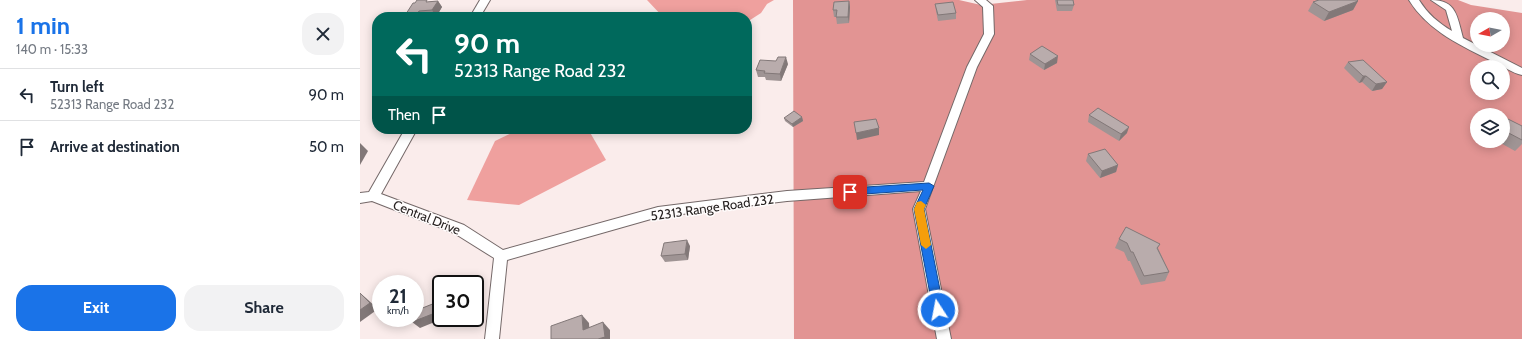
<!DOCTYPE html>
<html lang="en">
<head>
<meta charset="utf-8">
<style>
	body { margin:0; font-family:Cabin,sans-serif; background:#f2f2f3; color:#1f2937; height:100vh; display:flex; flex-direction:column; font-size:15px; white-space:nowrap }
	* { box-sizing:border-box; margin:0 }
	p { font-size:13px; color:#747a83 }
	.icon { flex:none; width:22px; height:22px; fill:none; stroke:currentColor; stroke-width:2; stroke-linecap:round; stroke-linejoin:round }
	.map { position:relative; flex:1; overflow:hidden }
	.drawer { display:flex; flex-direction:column; background:#fff; width:360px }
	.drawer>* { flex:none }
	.guide { position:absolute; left:12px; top:12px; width:380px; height:122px; border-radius:16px; box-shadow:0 2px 10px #0003; background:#00695c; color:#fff; overflow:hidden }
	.needle { width:26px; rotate:261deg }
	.tools { position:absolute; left:1110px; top:12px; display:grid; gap:8px }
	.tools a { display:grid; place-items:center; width:40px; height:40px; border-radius:50%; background:#fff; box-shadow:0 2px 10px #0003; font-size:20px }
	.speed { position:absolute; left:12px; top:275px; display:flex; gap:8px; font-size:20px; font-weight:700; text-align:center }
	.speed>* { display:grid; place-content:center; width:52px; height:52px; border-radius:50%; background:#fff; box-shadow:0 2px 10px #0003; line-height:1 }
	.speed small { font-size:10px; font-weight:400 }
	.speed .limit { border:2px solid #111; border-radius:6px; background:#fff; color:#111 }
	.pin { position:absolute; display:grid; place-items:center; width:34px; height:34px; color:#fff; margin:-17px; border-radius:8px; box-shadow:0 2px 6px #0006 }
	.me { position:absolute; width:44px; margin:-22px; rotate:349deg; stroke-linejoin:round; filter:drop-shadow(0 0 3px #0008) }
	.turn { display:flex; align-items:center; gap:14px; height:84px; padding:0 16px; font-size:18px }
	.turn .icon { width:52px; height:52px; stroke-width:2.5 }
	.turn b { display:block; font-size:28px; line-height:34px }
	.then { display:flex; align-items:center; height:38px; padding:0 16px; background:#0003; gap:8px; font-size:15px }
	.round { display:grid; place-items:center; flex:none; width:42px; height:42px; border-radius:16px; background:#f2f2f3 }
	.head { display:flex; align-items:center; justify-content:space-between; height:68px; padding:0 16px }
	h1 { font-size:24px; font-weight:800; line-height:30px; color:#1a73e8 }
	.action { display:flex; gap:8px; margin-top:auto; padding:8px 16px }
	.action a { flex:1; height:46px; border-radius:16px; background:#1a73e8; color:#fff; font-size:16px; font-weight:800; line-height:46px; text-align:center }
	.action a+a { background:#f2f2f3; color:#1f2937 }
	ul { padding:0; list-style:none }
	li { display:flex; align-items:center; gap:12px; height:52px; padding:0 16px; border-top:1px solid #e0e1e3 }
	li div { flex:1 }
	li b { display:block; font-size:15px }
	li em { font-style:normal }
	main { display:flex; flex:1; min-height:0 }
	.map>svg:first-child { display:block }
</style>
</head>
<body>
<main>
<section class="drawer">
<div class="head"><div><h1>1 min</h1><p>140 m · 15:33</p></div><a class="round"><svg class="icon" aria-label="close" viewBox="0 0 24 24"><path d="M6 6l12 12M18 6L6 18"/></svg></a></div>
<ul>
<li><svg class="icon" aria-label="left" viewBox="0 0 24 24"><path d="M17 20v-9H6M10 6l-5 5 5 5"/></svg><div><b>Turn left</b><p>52313 Range Road 232</p></div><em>90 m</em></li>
<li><svg class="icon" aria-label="arrive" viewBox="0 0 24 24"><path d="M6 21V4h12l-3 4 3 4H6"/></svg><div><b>Arrive at destination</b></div><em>50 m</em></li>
</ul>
<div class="action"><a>Exit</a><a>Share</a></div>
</section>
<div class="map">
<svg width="1162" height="339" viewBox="0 0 1162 339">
	<rect width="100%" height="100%" fill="#faeceb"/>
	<path fill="#e29493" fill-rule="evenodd" d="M 433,0 L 599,0 L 621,5 L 667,0 L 1098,0 L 1111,5 L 1162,13 L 1162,339 L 434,339 ZM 1117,19 L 1143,19 L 1143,45 L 1117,45 ZM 1117,67 L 1143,67 L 1143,93 L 1117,93 ZM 1117,115 L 1143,115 L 1143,141 L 1117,141 Z"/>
	<g fill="#efa09e">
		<polygon points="287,0 414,0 407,4 401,13 387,22 387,17 303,17"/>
		<polygon points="160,129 228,129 246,160 159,205 107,200 135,141"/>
	</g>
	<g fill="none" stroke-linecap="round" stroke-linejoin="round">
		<g stroke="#746868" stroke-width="2">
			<g id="minor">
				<polygon points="120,0 130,0 120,17 110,17"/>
				<polygon points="615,0 626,0 633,6 634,34 617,67 565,209 591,339 577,339 553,209 561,191 427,201 298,217 147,260 139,339 125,339 134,258 94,233 12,201 0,203 0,193 9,192 45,129 57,129 21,194 104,225 143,250 298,207 427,191 564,182 607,67 624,34 623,7"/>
				<path d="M 1049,0 L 1059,0 C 1067,13 1078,23 1092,31 L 1086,10 L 1071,0 C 1097,0 1097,17 1103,38 L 1162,68 L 1162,75 C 1152,73 1143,66 1134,62 C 1102,46 1068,31 1049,0 Z"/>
			</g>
		</g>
		<use href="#minor" fill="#fff" fill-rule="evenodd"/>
	</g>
	<g fill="#9f9494">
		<polygon points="695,0 713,0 714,5 712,11 697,11"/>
		<polygon points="957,0 997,0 998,1 993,10 964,21 948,11 953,2"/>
		<polygon points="78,1 82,7 76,17 44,17 68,2"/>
		<polygon points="489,1 490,7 489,23 477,24 476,17 474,17 473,10"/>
		<polygon points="575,4 596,13 596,19 578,21 576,11"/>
		<polygon points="670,54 697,63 684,70 669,60"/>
		<polygon points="988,62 1027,82 1022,89 1012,91 1002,82 999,83 984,68"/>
		<polygon points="428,64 421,81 406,80 405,77 398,77 396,70"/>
		<polygon points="729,115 767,133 759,141 728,122"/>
		<polygon points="442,117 443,121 433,127 425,121 424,118"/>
		<polygon points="1143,120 1162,126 1162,144 1155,151 1137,141 1143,141"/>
		<polygon points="728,154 758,165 756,172 740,178 726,161"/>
		<polygon points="759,239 800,244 798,248 809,272 805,281 781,285 770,261 768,261 764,252 755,248"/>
		<polygon points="330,246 328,260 305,262 301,256"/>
	</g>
	<g fill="#827878">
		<polygon points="78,1 82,7 76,17 72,10"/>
		<polygon points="489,1 490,7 489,23 488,17"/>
		<polygon points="998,1 993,10 964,21 969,12"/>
		<polygon points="59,11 63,17 55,17"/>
		<polygon points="698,56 697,63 684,70 685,64"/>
		<polygon points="426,57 428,64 421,81 420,74"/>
		<polygon points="1003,76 1006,76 1002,82 999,83"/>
		<polygon points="1027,82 1022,89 1012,91 1016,84"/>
		<polygon points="442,117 443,121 433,127 432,124"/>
		<polygon points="769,127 767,133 759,141 761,134"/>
		<polygon points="519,128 519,135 497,140 496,133"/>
		<polygon points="0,143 8,151 0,165"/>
		<polygon points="758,165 756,172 740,178 742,171"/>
		<polygon points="327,240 330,246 328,260 325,254"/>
		<polygon points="0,293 6,298 18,309 0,322"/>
		<polygon points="75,303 81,309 81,318 82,318 82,319 60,328 52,322"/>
		<polygon points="222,315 229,323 230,337 223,330"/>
		<polygon points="243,322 250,330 250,339 238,339"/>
	</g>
	<g fill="#b9acac" stroke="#827878">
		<polygon points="57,0 67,0 66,2 78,1 72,10 59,11 55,17 44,17 53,3 55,3"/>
		<polygon points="697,0 713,0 714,5 698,5"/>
		<polygon points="959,0 997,0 998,1 969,12 953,2"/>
		<polygon points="489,1 488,17 476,17 477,10 473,10 474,2"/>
		<polygon points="593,2 596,13 578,15 575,4"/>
		<polygon points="682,46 698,56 685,64 670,54"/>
		<polygon points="418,57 426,57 420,74 404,73 405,71 396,70 400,60 416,61"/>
		<polygon points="1003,60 1027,82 1016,84 1006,76 1003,76 988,62"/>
		<polygon points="738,108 769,127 761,134 729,115"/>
		<polygon points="434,111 442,117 432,124 424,118"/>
		<polygon points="516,119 519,128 496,133 494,122"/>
		<polygon points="1148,119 1162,126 1162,140 1143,130 1143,120 1146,121"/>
		<polygon points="745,149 758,165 742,171 728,154"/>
		<polygon points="766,227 800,244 797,248 809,272 784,276 773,252 771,252 767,243 759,239"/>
		<polygon points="327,240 325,254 301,256 304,243"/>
		<polygon points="0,293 10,303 0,310"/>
		<polygon points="75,303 75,313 52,322 52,318 55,318 55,311"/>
		<polygon points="222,315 223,330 243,322 245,337 238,339 191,339 191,326"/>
	</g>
	<polygon fill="#1a73e8" stroke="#114b97" points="569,183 574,186 564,209 584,310 582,314 578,315 574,314 573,310 554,209 563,190 490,195 486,192 490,188"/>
	<polygon fill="#f59e0b" points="561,201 566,205 564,209 571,245 566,249 561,245 554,209 557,202"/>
	<g text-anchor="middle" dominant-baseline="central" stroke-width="3" stroke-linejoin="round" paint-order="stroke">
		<g font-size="13" fill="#282322" stroke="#fffcfc">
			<text transform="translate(352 207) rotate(-8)">52313 Range Road 232</text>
			<text transform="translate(67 217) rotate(22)">Central Drive</text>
		</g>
	</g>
</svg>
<div class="tools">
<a><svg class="needle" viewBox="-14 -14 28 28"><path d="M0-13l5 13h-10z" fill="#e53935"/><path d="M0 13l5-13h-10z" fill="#747a83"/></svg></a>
<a><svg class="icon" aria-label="search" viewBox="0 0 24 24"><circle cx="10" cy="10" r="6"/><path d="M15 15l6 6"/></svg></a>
<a><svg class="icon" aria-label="layers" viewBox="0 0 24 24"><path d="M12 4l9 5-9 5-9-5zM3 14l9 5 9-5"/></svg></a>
</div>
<div class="speed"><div>21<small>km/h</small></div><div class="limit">30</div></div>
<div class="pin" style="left:490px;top:192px;background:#d93025"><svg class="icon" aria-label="arrive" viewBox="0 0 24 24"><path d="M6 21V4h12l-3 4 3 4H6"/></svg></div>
<svg class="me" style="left:578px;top:310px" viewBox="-20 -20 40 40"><circle r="17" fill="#1a73e8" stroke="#fff" stroke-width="3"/><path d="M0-11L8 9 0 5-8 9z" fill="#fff"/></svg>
<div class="guide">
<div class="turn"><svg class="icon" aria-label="left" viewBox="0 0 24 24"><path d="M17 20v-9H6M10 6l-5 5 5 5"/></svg><div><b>90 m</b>52313 Range Road 232</div></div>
<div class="then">Then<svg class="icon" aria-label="arrive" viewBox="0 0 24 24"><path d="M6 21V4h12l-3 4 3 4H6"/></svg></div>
</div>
</div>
</main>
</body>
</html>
